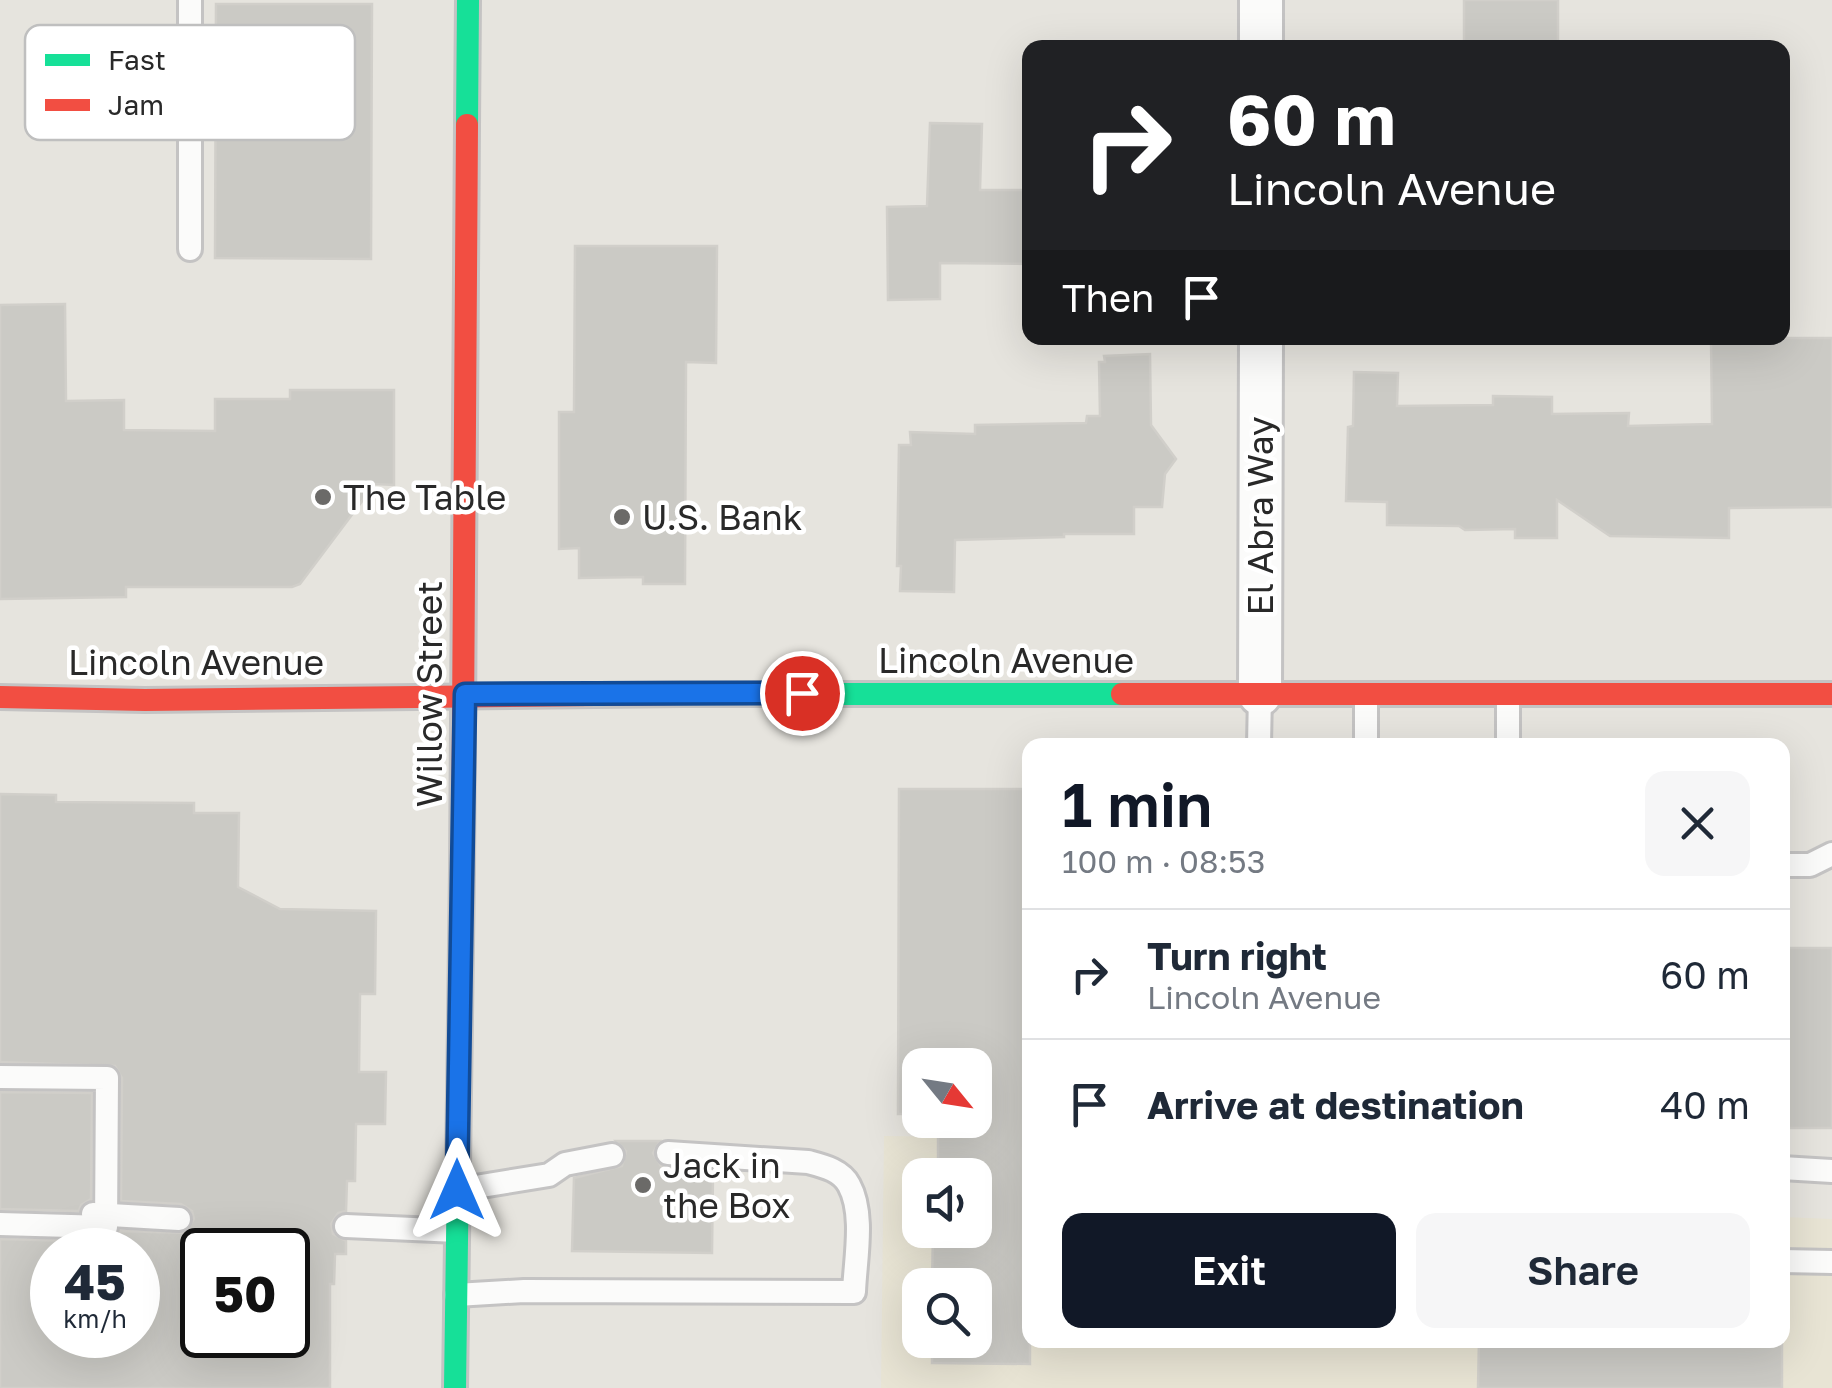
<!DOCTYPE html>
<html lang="en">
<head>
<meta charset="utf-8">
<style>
	body { margin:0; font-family:"Golos Text",sans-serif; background:#f6f6f7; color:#1f2937; height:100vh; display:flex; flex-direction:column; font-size:38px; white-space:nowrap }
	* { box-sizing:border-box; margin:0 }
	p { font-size:32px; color:#747a83 }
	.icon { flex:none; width:55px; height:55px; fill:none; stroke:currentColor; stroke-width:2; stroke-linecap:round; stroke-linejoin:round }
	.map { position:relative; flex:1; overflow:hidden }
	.side { position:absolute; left:1022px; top:738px; width:768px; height:610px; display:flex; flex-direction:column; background:#fff; border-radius:20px; box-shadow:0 10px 40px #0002 }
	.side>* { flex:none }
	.guide { position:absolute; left:1022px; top:40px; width:768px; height:305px; border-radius:20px; box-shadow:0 10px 40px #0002; background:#202124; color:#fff; overflow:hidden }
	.needle { width:65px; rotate:120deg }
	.fabs { position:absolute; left:902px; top:1048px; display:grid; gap:20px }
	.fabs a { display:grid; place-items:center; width:90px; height:90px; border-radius:20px; background:#fff; box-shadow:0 10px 40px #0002; font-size:50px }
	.speed { position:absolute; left:30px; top:1228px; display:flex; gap:20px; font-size:50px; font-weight:700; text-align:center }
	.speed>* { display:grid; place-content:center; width:130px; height:130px; border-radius:50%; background:#fff; box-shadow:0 10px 40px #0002; line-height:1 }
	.speed small { font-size:25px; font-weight:400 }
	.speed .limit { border:5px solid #111; border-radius:15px; background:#fff; color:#111 }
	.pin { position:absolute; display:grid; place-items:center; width:85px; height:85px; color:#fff; margin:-42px; border:5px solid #fff; border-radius:50%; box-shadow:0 2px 10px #0007 }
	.me { position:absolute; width:110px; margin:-55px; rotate:0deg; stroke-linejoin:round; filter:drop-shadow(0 0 8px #0008) }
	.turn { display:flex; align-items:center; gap:35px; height:210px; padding:0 40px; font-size:45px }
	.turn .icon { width:130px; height:130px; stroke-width:2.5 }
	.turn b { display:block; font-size:70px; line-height:85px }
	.then { display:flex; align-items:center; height:95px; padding:0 40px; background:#0003; gap:20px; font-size:38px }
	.round { display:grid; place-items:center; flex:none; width:105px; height:105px; border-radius:20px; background:#f6f6f7 }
	.headline { display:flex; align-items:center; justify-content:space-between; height:170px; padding:0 40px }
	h1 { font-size:60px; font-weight:600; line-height:75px; color:#111827 }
	.cta { display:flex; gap:20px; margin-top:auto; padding:20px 40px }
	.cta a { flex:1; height:115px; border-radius:20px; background:#111827; color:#fff; font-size:40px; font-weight:600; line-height:115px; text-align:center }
	.cta a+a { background:#f6f6f7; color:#1f2937 }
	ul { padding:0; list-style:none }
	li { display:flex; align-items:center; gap:30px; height:130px; padding:0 40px; border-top:2px solid #e0e1e3 }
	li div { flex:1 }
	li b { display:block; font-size:38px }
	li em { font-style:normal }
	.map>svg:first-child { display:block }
</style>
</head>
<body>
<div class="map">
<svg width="1832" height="1388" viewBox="0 0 1832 1388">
	<rect width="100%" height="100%" fill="#e6e4de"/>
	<path fill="#e8e4d4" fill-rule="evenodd" d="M 884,1136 L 1030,1138 L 1030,1340 L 1782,1340 L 1783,1217 L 1832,1219 L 1832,1388 L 881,1388 ZM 920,1175 L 975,1175 L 975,1230 L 920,1230 ZM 920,1285 L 975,1285 L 975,1340 L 920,1340 Z"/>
	<g fill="#cbcac5" stroke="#d1cfca" stroke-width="2.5" fill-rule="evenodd">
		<rect x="1464" y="0" width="94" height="48"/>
		<polygon points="216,4 372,4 371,259 215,258"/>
		<polygon points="930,123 982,124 980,190 1030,190 1030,264 940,263 940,299 888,300 887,207 927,206"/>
		<polygon points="575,246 717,246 716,363 686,362 685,584 643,584 643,577 579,578 579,548 559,549 559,412 574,412"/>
		<polygon points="65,304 66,401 124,400 124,430 215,431 215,399 290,399 290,390 394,390 394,485 375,484 300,584 292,587 126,587 126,597 0,599 0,305"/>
		<polygon points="1711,338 1832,338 1832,507 1729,508 1729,538 1610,536 1557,500 1557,538 1515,538 1515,529 1465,530 1459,526 1387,525 1387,502 1346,501 1348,427 1353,426 1354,372 1398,373 1397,406 1493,405 1493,396 1552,397 1552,414 1629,413 1628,426 1712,424"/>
		<polygon points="1150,354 1151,425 1176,459 1165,474 1162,507 1134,507 1134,534 1064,534 1064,537 955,540 954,592 900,591 901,566 897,566 899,445 911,445 910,432 975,434 975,425 1086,423 1087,416 1100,416 1099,362 1105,362 1104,356"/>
		<polygon points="899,789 1030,789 1030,1364 932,1363 932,1341 914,1341 914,1296 920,1296 920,1340 975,1340 975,1285 932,1285 933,1230 975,1230 975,1175 938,1175 938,1120 975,1120 975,1065 920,1065 920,1114 898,1114"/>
		<path d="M 0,794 L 56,795 L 56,802 L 194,803 L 194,813 L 239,813 L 238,887 L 280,909 L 376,911 L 375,994 L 360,994 L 359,1072 L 386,1072 L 385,1124 L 356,1124 L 355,1181 L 347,1181 L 346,1211 L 338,1213 L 331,1224 L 333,1234 L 346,1241 L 346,1254 L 335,1254 L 334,1284 L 330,1284 L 330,1388 L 0,1388 L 0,1239 L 107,1242 L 114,1240 L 120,1231 L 185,1233 L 194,1219 L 192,1211 L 181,1204 L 121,1201 L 122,1078 L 115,1066 L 0,1062 ZM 52,1250 L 138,1250 L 138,1335 L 52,1335 ZM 202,1250 L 288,1250 L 288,1335 L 202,1335 Z"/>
		<rect x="1782" y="948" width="50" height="180"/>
		<polygon points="0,1092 92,1093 91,1199 81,1205 79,1211 0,1209"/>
		<polygon points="616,1141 660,1141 653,1153 661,1166 674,1168 673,1173 713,1173 712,1253 572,1251 574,1178 622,1166 626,1151"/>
		<polygon points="1479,1340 1782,1340 1782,1388 1478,1388"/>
	</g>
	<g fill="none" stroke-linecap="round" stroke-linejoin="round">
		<g stroke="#c4c3c3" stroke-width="28">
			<g id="lane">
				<polyline points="190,249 190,0"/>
				<polyline points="1366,695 1366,745"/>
				<polyline points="1508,696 1508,745"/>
				<polyline points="1259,745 1260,694"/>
				<polyline points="1782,865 1810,865 1832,854"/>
				<polyline points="0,1077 107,1078 106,1227 0,1224"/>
				<polyline points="1782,1168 1832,1171"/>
				<polyline points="457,1190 549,1175 565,1164 612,1155"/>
				<polyline points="93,1214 179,1219"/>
				<polyline points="346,1226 457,1231"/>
				<polyline points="1782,1261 1832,1262"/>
				<path d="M 456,1295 L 524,1291 L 854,1292 C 855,1261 865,1214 849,1185 C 841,1170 823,1166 808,1162 L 668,1153"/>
			</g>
		</g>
		<g stroke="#c4c3c3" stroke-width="48">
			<g id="street">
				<polyline points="1261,48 1261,0"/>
				<polyline points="1260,694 1261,338"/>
			</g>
		</g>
		<g stroke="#c4c3c3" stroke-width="28">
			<g id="fast">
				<polyline points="467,125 468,0"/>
				<polyline points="683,694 1122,694"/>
				<polyline points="455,1388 462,871"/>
			</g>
		</g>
		<g stroke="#c4c3c3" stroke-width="28">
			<g id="jam">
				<polyline points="1122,694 1832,694"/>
				<polyline points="0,697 145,700 683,694"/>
				<polyline points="462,871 467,125"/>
			</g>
		</g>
		<use href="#lane" stroke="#fbfbfa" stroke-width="22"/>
		<use href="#street" stroke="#fbfbfa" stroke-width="42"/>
		<use href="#fast" stroke="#16e098" stroke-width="22"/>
		<use href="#jam" stroke="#f24e42" stroke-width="22"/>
	</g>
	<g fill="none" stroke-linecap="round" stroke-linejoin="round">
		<g stroke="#114b97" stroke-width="25">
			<polyline id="route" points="457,1190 465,694 802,693"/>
		</g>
		<use href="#route" stroke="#1a73e8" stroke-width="18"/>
	</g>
	<g fill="#6b6a68" stroke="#fff" stroke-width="4">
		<circle cx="323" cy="497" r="10"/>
		<circle cx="622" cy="517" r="10"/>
		<circle cx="643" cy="1185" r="10"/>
	</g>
	<g text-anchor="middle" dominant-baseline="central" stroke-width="9" stroke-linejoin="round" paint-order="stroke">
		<g font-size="35" fill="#292929" stroke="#fff" text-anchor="start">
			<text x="343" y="497">The Table</text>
			<text x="642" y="517">U.S. Bank</text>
			<text x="663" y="1165">Jack in<tspan x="663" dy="40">the Box</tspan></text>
		</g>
		<g font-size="35" fill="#292929" stroke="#fff">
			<text transform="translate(1260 516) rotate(-90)">El Abra Way</text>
			<text x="1006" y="660">Lincoln Avenue</text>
			<text x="196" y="662">Lincoln Avenue</text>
			<text transform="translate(429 694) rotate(-90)">Willow Street</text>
		</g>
	</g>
	<rect x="25" y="25" width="330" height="115" rx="15" fill="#fff" stroke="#bfbfbf" stroke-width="2.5"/>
	<rect x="45" y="54" width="45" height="12" fill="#16e098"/>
	<rect x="45" y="99" width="45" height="12" fill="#f24e42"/>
	<g font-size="28" fill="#292929">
		<text x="108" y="70">Fast</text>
		<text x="108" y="115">Jam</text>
	</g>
</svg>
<div class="fabs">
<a><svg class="needle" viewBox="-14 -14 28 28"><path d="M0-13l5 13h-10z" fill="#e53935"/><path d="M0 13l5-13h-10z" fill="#747a83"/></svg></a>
<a><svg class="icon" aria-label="sound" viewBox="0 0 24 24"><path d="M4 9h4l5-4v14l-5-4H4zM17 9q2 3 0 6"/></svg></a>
<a><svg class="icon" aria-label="search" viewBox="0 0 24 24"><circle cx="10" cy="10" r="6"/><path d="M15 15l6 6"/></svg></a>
</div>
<div class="speed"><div>45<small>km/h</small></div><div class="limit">50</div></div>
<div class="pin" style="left:802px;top:693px;background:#d93025"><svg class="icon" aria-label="arrive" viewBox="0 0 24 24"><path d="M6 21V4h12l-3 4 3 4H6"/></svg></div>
<svg class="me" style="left:457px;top:1190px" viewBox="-20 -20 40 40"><path d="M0-17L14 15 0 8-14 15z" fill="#1a73e8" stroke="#fff" stroke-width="4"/></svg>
<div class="guide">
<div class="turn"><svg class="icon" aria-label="right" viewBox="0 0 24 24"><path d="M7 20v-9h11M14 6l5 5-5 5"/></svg><div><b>60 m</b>Lincoln Avenue</div></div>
<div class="then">Then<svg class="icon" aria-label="arrive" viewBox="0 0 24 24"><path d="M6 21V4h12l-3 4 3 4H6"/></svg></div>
</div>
<section class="side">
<div class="headline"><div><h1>1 min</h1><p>100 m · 08:53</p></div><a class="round"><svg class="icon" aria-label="close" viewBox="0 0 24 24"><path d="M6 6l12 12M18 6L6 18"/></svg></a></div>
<ul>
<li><svg class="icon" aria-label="right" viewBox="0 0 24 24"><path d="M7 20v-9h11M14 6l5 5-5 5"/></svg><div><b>Turn right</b><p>Lincoln Avenue</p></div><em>60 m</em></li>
<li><svg class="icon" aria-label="arrive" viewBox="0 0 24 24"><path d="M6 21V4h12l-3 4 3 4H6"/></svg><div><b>Arrive at destination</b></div><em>40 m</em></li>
</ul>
<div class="cta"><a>Exit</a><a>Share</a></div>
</section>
</div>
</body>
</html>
